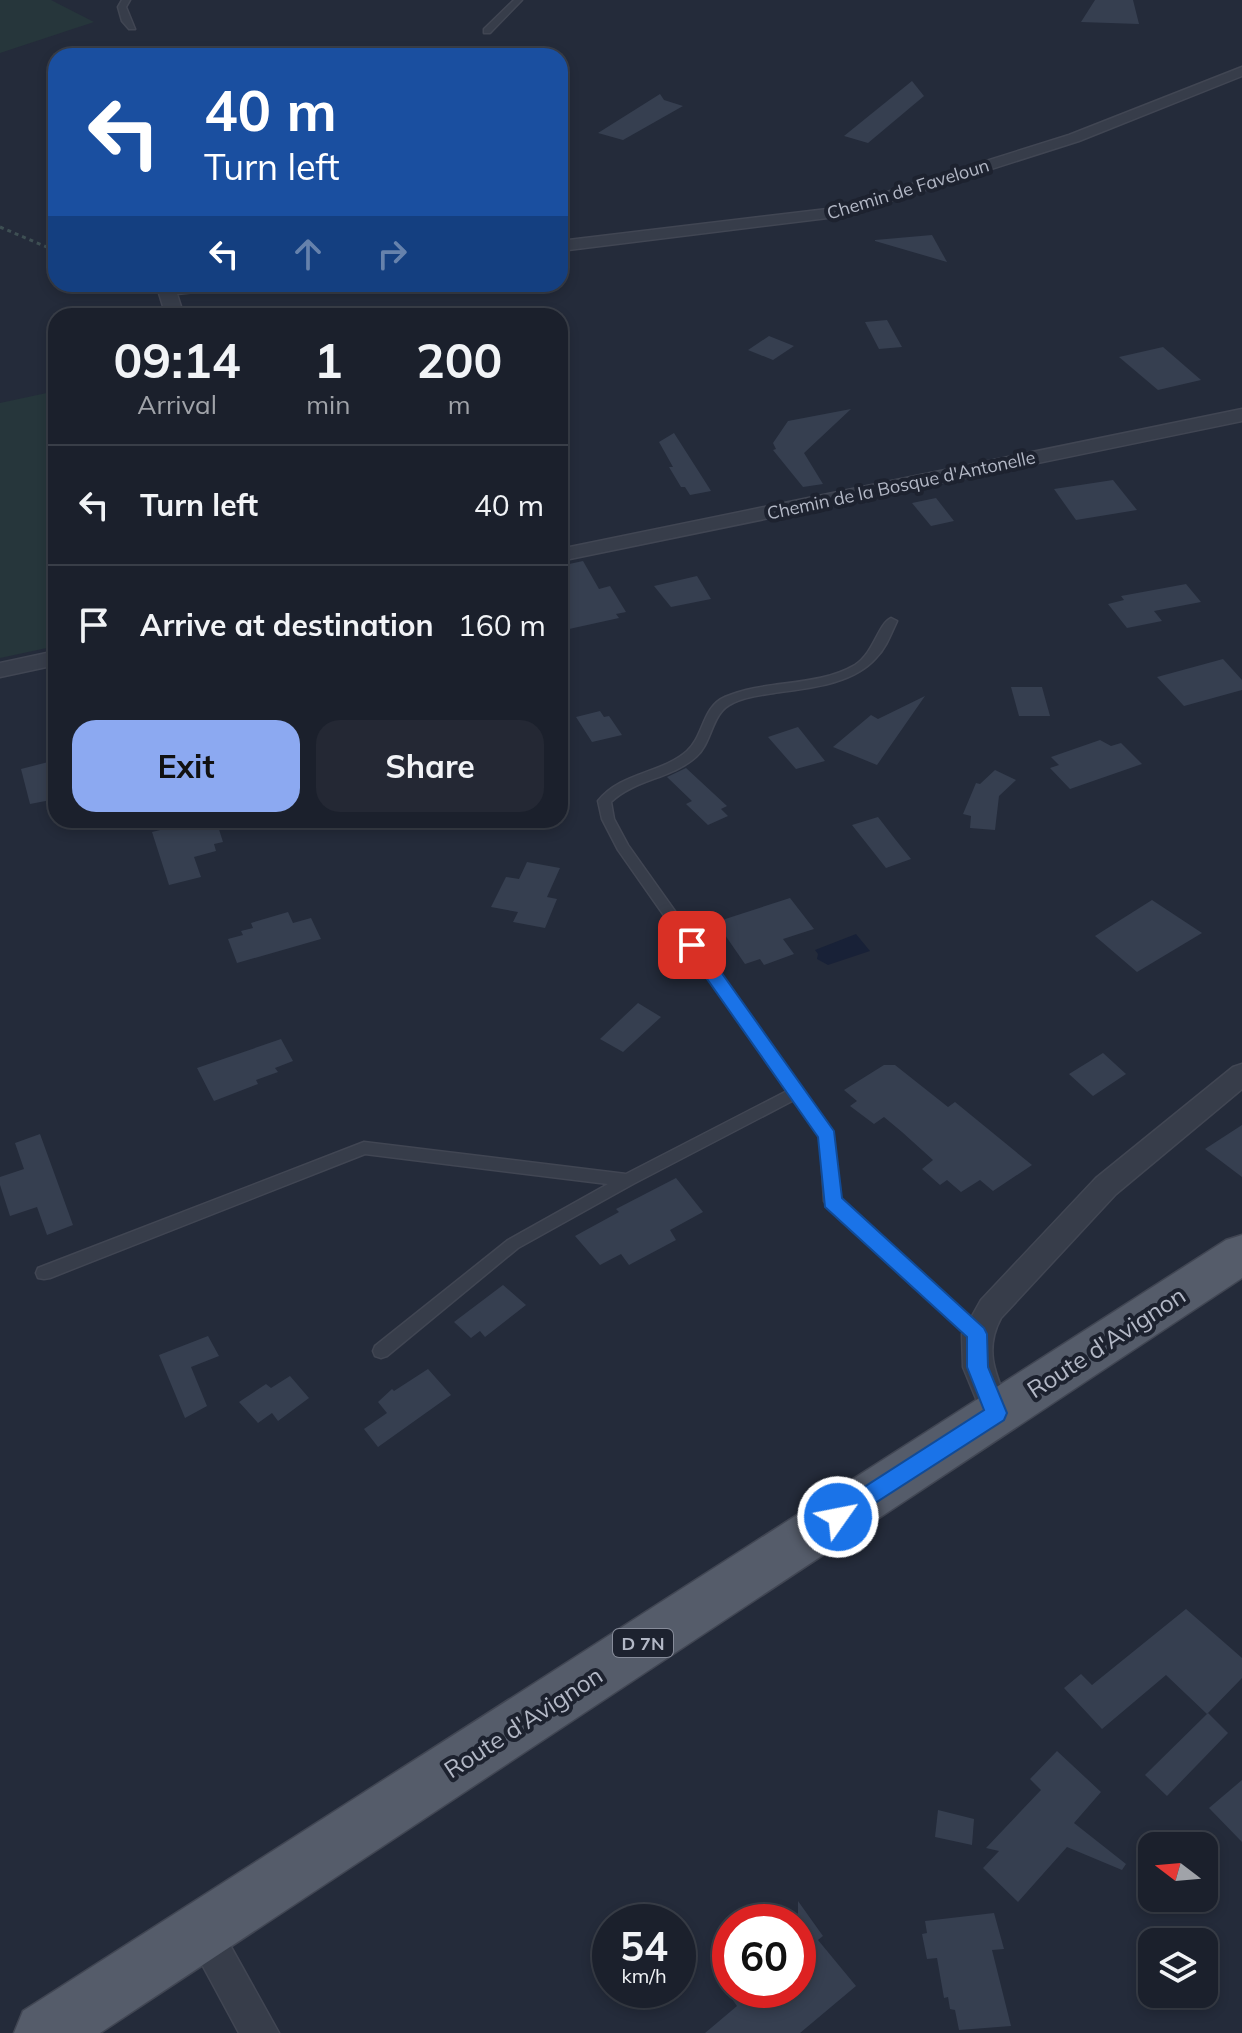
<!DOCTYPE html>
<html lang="en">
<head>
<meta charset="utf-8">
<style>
	body { margin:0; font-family:Mulish,sans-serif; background:#242834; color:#f1f3f6; height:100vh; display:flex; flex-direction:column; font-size:30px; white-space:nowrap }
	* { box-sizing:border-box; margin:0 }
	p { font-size:26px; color:#a0a3a9 }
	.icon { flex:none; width:44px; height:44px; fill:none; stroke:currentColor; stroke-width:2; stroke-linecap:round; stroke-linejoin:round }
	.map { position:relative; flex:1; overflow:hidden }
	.details { position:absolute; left:48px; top:308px; width:520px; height:520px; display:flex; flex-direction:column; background:#1b202c; border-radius:24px; box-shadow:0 4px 12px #0003,0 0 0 2px #393e48 }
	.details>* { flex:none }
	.hud { position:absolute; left:48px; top:48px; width:520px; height:244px; border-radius:24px; box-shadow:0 4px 12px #0003,0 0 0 2px #393e48; background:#1a4fa0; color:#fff; overflow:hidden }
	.needle { width:52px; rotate:286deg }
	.controls { position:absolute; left:1138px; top:1832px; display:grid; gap:16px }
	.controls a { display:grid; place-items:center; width:80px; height:80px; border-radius:16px; background:#1b202c; box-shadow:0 4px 12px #0003,0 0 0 2px #393e48; font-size:40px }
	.speed { position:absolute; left:592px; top:1904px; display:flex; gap:16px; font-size:40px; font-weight:700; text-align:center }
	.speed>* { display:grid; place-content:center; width:104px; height:104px; border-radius:50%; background:#1b202c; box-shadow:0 4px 12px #0003,0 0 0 2px #393e48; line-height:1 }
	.speed small { font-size:20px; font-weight:400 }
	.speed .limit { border:12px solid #d22; background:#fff; color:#111 }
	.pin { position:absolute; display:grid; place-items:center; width:68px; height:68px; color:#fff; margin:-34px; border-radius:16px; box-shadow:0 4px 12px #0006 }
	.me { position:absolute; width:88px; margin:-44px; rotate:57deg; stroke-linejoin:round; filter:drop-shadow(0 0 6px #0008) }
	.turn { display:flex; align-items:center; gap:28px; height:168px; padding:0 24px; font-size:36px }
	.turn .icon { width:104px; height:104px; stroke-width:2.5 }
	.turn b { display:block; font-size:56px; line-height:68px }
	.lanes { display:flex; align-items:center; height:76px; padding:0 24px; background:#0003; justify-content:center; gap:40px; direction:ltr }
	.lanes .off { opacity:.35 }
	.eta { display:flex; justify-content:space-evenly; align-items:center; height:136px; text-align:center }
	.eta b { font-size:48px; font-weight:700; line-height:56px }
	.button { display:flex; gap:16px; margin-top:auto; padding:16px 24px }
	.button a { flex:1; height:92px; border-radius:24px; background:#8ca9f1; color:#111; font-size:32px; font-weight:700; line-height:92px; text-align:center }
	.button a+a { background:#242834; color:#f1f3f6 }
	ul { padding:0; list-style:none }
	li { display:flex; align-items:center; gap:24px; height:120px; padding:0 24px; border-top:2px solid #393e48 }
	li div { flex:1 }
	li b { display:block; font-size:30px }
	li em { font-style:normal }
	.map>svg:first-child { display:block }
</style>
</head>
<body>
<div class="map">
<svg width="1242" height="2033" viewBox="0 0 1242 2033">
	<rect width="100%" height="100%" fill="#242b3a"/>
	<g fill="#26363b">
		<polygon points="0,0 51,0 94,22 0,53"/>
		<polygon points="56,391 56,646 0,658 0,403"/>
	</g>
	<polygon fill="#182137" points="856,934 870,951 828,965 817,959 818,954 815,950"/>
	<g fill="#363f50">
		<polygon points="1095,0 1133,0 1139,24 1081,22"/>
		<polygon points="912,81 924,96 868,143 844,136"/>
		<polygon points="660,94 664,100 683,106 623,140 598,133"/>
		<polygon points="932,235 947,262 875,241 875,240"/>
		<polygon points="887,320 902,347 879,349 865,322"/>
		<polygon points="769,336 794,346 773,360 748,350"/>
		<polygon points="1163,347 1201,380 1158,390 1119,357"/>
		<polygon points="851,409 804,453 823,484 803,487 773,450 776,449 773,443 788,421"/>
		<polygon points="674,433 706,483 711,491 690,495 685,487 681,487 669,467 673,467 659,442"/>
		<polygon points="1113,480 1137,510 1076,520 1054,489"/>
		<polygon points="936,498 954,521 931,526 912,503"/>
		<polygon points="583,561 599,589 610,586 626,612 616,614 619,618 560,631 560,566"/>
		<polygon points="697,576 711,599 671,607 654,586"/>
		<polygon points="1186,584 1201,602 1154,611 1162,621 1127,628 1108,604 1124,600 1121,596"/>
		<polygon points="1223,659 1242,680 1242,690 1184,706 1157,677"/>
		<polygon points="1011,687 1042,687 1050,716 1019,716"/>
		<polygon points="925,696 877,765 833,747 871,715 878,719"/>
		<polygon points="600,711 604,717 609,716 622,735 592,742 576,717"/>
		<polygon points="798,727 825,761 796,769 768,737"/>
		<polygon points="1100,740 1111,746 1121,743 1142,764 1070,789 1050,768 1059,765 1051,757"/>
		<polygon points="56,760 56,799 30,804 21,769"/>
		<polygon points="686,768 727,806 721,809 728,816 708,825 686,804 692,801 667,777"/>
		<polygon points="995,770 1016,780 999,796 995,830 970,828 971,816 963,814 976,783 980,784"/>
		<polygon points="878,817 895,839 911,859 886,868 852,825"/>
		<polygon points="201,820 216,820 223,842 214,844 216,851 194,857 201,877 169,885 152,832"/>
		<polygon points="527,862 560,868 547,897 557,899 545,928 513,922 518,912 491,907 506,877 519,879"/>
		<polygon points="790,898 814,929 783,939 794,954 764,965 760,959 745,964 716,922"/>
		<polygon points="1152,900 1202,933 1137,972 1095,936"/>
		<polygon points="288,912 293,923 311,918 321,939 237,963 228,939 243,935 241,931 253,928 251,923"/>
		<polygon points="638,1003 661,1017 623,1052 600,1039"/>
		<polygon points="281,1039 293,1061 275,1068 278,1072 256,1080 258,1084 214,1101 197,1068"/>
		<polygon points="1103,1053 1126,1074 1093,1096 1069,1074"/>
		<polygon points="884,1065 895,1065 948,1107 955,1102 1032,1165 993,1191 980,1180 961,1192 947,1180 940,1185 922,1169 933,1160 902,1132 884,1117 874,1124 850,1106 857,1101 844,1090"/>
		<polygon points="1242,1125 1242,1177 1205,1149"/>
		<polygon points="40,1134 73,1225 47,1235 37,1207 10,1216 0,1185 0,1177 24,1169 15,1143"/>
		<polygon points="676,1178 703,1212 670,1230 676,1240 629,1265 621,1254 600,1265 575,1236 619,1212 616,1209"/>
		<polygon points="503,1285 526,1305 485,1337 480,1331 471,1338 454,1322"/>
		<polygon points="208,1336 219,1356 191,1367 207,1406 185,1418 159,1355"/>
		<polygon points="428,1369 451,1395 378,1447 364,1429 387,1413 378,1402 392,1389 394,1391"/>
		<polygon points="290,1376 309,1398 278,1421 272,1413 258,1423 239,1402 266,1384 271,1388"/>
		<polygon points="1186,1609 1242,1658 1242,1678 1207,1714 1166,1675 1102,1729 1064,1688 1081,1674 1092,1685"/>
		<polygon points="1208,1713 1228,1733 1167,1796 1145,1775"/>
		<polygon points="1057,1751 1101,1792 1074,1823 1126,1864 1122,1870 1067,1847 1018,1902 983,1868 999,1851 986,1848 1041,1790 1030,1779"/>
		<polygon points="1242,1780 1242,1842 1209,1808"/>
		<polygon points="938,1810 974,1819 972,1845 935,1837"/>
		<polygon points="798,1901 823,1936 818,1940 856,1986 800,2033 705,2033 737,2006 726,1990 798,1990"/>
		<polygon points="994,1913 1004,1949 992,1950 1011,2026 959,2030 955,2010 950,2009 948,1997 944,1998 937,1958 927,1959 922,1934 927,1933 925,1921"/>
	</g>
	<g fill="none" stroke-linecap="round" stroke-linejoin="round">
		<g stroke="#414653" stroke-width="3">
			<g id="service">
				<polygon points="122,0 130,0 126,7 135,29 129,29 122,21 118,7"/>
				<polygon points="514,0 522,0 490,33 484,33 484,29"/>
				<path d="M 891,618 L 897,621 C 891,634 886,648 876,658 C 852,685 808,688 774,693 C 761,695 745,697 733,703 C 711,712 713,742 696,757 C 671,779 635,779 611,802 L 614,819 L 628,845 L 832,1132 L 839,1199 L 983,1329 L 985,1334 L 983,1339 L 977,1341 L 971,1339 L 827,1205 L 824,1201 L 820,1137 L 794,1100 L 633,1184 L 518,1248 L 387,1356 L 381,1358 L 375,1356 L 373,1351 L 375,1346 L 508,1240 L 608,1184 L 365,1154 L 50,1278 L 44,1279 L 38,1278 L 36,1273 L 38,1268 L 364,1142 L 626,1174 L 787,1091 L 618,850 L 602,819 L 598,801 C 621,772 661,774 687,751 C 704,736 702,707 725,697 C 766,679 815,688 855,665 C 874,653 878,624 891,618 Z"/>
			</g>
		</g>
		<g stroke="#414653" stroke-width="3">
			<g id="minor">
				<polygon points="1242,67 1242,76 1079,141 844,216 560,251 560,241 836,208 1069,135"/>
				<polygon points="174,284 230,284 221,289 177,294 184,316 166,316 158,290 161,286"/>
				<polygon points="1242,409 1242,421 560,561 560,549"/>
				<polygon points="56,651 56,665 0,677 0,663"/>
				<path d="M 1242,1064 L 1242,1089 L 1116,1194 L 1001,1318 C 982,1353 998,1379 1012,1413 L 1008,1423 L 997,1426 L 986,1423 L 963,1367 L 962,1334 L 981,1300 L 1096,1178 L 1233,1067 Z"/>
				<polygon points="202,1913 215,1918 279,2033 239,2033 184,1931 189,1918"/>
			</g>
		</g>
		<g stroke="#414653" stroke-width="3">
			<polygon id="primary" points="1242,1235 1242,1278 100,2033 14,2033 23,2011 1226,1240"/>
		</g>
		<g stroke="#3e4f53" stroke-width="3" stroke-dasharray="4 4" stroke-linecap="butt">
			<polyline points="0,227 56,251"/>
			<polyline points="136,284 150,289"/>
		</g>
		<use href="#service" fill="#373d4a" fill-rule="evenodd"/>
		<use href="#minor" fill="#373d4a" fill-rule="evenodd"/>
		<use href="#primary" fill="#555c6a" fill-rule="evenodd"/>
	</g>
	<polygon fill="#1a73e8" stroke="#114b97" stroke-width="2" points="692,939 699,941 834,1131 842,1198 984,1328 987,1334 988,1367 1007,1413 1004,1420 838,1527 830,1524 827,1517 830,1509 984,1410 967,1367 967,1337 825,1207 818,1137 686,949 684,945"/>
	<g text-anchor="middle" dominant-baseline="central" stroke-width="8" stroke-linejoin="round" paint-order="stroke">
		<g font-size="18" fill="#b3b8c6" stroke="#1d222f">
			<text transform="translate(908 189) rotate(-17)">Chemin de Faveloun</text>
			<text transform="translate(901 485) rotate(-12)">Chemin de la Bosque d'Antonelle</text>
		</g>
		<rect fill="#1d222f" stroke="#868b99" stroke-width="2" x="613" y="1629" width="60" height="28" rx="6"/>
		<g font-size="18" font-weight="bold" fill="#b3b8c6">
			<text x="643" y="1643">D 7N</text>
		</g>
		<g font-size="24" fill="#b3b8c6" stroke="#1d222f">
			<text transform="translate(1106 1342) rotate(-33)">Route d'Avignon</text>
			<text transform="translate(523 1722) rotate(-33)">Route d'Avignon</text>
		</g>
	</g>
</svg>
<div class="controls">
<a><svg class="needle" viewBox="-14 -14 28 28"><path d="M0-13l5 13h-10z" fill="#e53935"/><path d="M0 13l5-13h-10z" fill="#a0a3a9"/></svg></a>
<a><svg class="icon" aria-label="layers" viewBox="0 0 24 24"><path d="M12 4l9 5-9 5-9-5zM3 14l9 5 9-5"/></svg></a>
</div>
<div class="speed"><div>54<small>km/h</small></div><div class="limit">60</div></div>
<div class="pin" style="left:692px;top:945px;background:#d93025"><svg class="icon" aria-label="arrive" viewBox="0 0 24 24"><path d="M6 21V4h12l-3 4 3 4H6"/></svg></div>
<svg class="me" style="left:838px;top:1517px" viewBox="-20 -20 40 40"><circle r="17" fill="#1a73e8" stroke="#fff" stroke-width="3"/><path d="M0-11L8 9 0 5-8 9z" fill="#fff"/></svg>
<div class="hud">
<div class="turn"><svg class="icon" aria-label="left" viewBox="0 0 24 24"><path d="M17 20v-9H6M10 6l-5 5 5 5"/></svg><div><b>40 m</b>Turn left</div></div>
<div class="lanes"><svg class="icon" aria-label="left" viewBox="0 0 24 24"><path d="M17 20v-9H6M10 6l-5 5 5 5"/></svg><svg class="icon off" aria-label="ahead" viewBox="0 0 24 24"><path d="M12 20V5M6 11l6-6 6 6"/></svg><svg class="icon off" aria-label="right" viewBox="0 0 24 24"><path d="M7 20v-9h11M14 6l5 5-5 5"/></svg></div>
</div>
<section class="details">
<div class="eta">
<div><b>09:14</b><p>Arrival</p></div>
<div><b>1</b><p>min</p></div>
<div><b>200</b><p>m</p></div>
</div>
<ul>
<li><svg class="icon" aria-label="left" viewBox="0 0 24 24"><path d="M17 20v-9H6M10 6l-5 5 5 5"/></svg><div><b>Turn left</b></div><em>40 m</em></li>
<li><svg class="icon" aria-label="arrive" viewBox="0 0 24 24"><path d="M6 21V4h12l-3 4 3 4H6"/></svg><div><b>Arrive at destination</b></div><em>160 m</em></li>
</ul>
<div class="button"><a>Exit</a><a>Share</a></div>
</section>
</div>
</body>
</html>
